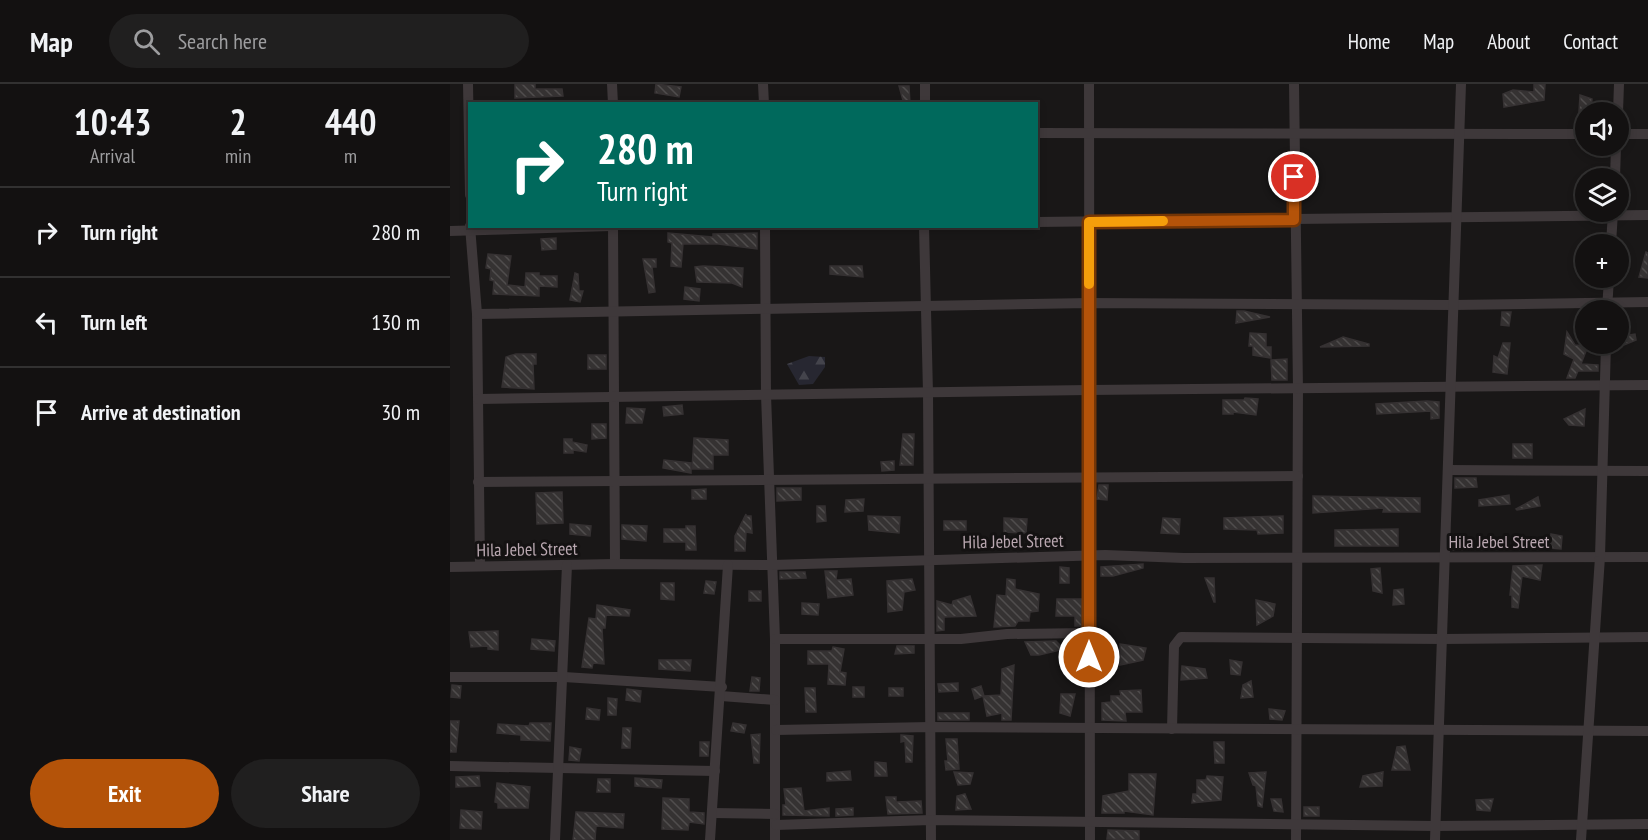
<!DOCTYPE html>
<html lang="en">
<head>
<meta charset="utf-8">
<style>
	body { margin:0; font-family:"PT Sans Narrow",sans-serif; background:#201f1f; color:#f1f3f6; height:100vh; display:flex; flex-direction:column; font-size:22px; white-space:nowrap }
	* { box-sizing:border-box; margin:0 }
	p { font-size:20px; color:#9d9d9f }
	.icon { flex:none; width:33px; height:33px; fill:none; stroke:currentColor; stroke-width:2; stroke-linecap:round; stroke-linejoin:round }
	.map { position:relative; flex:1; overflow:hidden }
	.details { display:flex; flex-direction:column; background:#131111; width:450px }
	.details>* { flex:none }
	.banner { position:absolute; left:18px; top:18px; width:570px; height:126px; border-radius:0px; box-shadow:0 3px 9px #0003,0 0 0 2px #323131; background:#00695c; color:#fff; overflow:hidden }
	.controls { position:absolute; left:1125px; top:18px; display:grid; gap:12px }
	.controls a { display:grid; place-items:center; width:54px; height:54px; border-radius:50%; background:#131111; box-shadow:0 3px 9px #0003,0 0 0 2px #323131; font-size:30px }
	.pin { position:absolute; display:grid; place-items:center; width:51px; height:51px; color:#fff; margin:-26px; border:3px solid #fff; border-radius:50%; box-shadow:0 2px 6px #0007 }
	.me { position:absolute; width:66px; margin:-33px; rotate:0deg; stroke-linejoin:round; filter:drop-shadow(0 0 4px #0008) }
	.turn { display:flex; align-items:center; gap:21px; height:126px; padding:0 30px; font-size:27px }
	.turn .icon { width:78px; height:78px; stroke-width:2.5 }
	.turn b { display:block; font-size:42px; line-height:51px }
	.eta { display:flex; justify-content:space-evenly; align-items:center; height:102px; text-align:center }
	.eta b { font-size:36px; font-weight:700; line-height:42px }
	.button { display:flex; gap:12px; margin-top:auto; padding:12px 30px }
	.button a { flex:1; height:69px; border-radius:36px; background:#b45309; color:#fff; font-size:24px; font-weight:700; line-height:69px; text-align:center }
	.button a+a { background:#201f1f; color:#f1f3f6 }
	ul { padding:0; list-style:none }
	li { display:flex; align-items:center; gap:18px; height:90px; padding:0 30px; border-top:2px solid #323131 }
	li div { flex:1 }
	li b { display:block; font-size:22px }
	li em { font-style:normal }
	header { display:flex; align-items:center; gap:36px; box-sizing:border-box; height:84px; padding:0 30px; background:#131111; border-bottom:2px solid #323131 }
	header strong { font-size:28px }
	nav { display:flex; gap:33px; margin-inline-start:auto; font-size:21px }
	.search { width:420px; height:54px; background:#201f1f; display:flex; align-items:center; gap:15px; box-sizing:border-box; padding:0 21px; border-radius:33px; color:#9d9d9f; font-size:22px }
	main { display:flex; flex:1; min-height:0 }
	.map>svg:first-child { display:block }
</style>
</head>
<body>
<header>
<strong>Map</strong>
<div class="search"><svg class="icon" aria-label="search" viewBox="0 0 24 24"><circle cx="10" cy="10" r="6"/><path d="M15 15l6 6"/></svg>Search here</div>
<nav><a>Home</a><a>Map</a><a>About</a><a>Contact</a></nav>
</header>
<main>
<section class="details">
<div class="eta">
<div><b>10:43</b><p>Arrival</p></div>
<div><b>2</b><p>min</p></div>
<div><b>440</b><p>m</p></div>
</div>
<ul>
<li><svg class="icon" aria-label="right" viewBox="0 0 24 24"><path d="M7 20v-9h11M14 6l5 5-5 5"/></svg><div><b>Turn right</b></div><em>280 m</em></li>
<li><svg class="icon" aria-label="left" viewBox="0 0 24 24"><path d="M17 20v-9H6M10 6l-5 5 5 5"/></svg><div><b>Turn left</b></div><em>130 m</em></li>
<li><svg class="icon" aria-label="arrive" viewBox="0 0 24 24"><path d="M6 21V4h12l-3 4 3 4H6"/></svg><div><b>Arrive at destination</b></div><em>30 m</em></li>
</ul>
<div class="button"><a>Exit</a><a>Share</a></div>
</section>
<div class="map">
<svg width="1198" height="756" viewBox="0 0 1198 756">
	<defs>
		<pattern id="forest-firs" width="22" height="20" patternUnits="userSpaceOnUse" patternTransform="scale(1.5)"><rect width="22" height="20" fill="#272731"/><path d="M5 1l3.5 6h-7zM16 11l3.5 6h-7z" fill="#44444c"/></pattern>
		<pattern id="building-back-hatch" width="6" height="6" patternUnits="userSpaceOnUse" patternTransform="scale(1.5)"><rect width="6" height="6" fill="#353232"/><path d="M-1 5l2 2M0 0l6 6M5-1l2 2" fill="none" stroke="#504d4d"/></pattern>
	</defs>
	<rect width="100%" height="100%" fill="#191717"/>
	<polygon fill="url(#forest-firs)" points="359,272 375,273 375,283 363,300 349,301 337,280"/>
	<g fill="url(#building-back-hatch)" stroke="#353132" stroke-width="1.5">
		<polygon points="65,0 85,0 85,5 112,5 113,12 65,14"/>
		<polygon points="206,0 231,3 229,13 205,9"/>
		<polygon points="1084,0 1095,0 1094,16 1054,23 1053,10 1063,6 1084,8"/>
		<polygon points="449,2 459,2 460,20 454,20"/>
		<polygon points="1130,11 1142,15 1141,28 1129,28"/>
		<polygon points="218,149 263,153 263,150 307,149 307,165 268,160 233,160 231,183 221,182 222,159 218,158"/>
		<polygon points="106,154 106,165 92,166 91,155"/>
		<polygon points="1196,168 1198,169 1198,194 1189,193"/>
		<polygon points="38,170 61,172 57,201 75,203 76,189 89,189 89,192 107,192 107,203 89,202 89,212 43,210 44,197 40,196 41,185 36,184"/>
		<polygon points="193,175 206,175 206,183 202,183 205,208 199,209"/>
		<polygon points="253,182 293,184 292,203 282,199 247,198 245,183"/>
		<polygon points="380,182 412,182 413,193 380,190"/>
		<polygon points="125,189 128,190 129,207 133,207 130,218 120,216"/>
		<polygon points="235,203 250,205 249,217 234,215"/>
		<polygon points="787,227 794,227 820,233 786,239"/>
		<polygon points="1052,228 1061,228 1059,242 1051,241"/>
		<polygon points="1117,248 1125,261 1138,262 1131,280 1148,281 1148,287 1128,287 1125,294 1117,294 1124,275 1114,270"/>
		<polygon points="800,249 816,250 816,263 821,263 821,274 803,271 803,262 799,262"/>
		<polygon points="1185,250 1186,256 1174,261 1172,252"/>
		<polygon points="893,253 919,260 919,262 870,263"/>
		<polygon points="1053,259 1060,259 1057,290 1043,288 1044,272 1048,274"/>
		<polygon points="66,270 86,270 86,280 83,280 84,305 52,303 56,273"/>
		<rect x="138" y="271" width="18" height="14"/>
		<polygon points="837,275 837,296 822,296 821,276"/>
		<polygon points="795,314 808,315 806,331 783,328 783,330 773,330 773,316 794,316"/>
		<polygon points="977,317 989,318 989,334 981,335 981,327 927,330 926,320"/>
		<polygon points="232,321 233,330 214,332 213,323"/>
		<polygon points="177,324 195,325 192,339 176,339"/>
		<polygon points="1135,325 1134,342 1119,341 1114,335"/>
		<polygon points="142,340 156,340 156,354 142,355"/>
		<polygon points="453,350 464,350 463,381 450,381"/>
		<polygon points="244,354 278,356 278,371 263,371 263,385 242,385"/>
		<polygon points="114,355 122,355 122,358 137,361 136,368 123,366 123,369 114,369"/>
		<rect x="1063" y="360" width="19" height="14"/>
		<polygon points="214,376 241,379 241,389 213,384"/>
		<polygon points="444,377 444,386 432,387 431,378"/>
		<polygon points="1005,394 1026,394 1027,403 1005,404"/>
		<polygon points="649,401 658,401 657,416 647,415"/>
		<polygon points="327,404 351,404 351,416 327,417"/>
		<polygon points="256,405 256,415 242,415 242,406"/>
		<polygon points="112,408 113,439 87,440 86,409"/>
		<polygon points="1059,411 1060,420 1029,422 1029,416"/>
		<polygon points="863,412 970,414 970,428 933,428 934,424 863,429"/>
		<polygon points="1088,413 1090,422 1067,426 1066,425"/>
		<polygon points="414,415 413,427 395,428 396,416"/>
		<polygon points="367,422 375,422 376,437 367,438"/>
		<polygon points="296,430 296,432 301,432 302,449 296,448 295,467 285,467 285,452"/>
		<polygon points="418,432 450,433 449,449 419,446"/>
		<polygon points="833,432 833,449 808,450 807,446 774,445 774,434"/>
		<polygon points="554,434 577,435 576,449 554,448"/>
		<polygon points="713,434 730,435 729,450 711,449"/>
		<rect x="494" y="437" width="22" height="9"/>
		<polygon points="120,440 141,442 140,452 120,450"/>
		<polygon points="172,441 197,442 196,457 172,455"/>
		<polygon points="236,442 245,442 246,466 236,466 236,458 214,458 214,445 236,445"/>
		<polygon points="948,445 948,462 885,462 885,446"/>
		<polygon points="1101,450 1112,452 1111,465 1100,464"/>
		<rect x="1003" y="451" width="9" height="15"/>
		<polygon points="693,480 693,484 663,492 651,492 651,483"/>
		<polygon points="1092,481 1090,496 1072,492 1068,524 1062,523 1062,511 1060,511 1063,482"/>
		<polygon points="610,483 619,484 619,499 610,499"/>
		<polygon points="930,484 931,496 932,509 923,507 921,485"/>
		<polygon points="375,487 387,487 386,496 401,495 403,511 378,514"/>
		<polygon points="330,488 355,488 356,494 330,495"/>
		<polygon points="755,494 764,494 765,518 764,518"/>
		<polygon points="462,495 465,506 454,508 452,526 438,528 437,497"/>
		<polygon points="557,495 565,496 565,505 589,510 588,527 580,528 579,537 568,537 565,542 544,543 547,511 556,512"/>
		<polygon points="256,497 266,498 264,510 254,509"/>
		<polygon points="211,499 224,499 224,516 211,515"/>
		<polygon points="953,505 954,520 943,521 944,506"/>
		<rect x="299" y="507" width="12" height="10"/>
		<polygon points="520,512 526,532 494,533 494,546 487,547 487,517 502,521 503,517"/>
		<polygon points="607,515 632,515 632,542 625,542 625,532 606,532"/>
		<polygon points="806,516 825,520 823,532 807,541"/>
		<polygon points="352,519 369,520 368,531 352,530"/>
		<polygon points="147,521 180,526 179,532 156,531 155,544 152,544 154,580 143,579 142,584 132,583 139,534 146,535"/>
		<polygon points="48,547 48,566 38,565 38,562 21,563 19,548"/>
		<polygon points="82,555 105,557 104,567 81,565"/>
		<polygon points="606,557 614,565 589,571 581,571 575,558"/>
		<polygon points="670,560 696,564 693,576 670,581"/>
		<polygon points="447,562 464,562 464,569 445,570"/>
		<polygon points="383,563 394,565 390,588 396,589 395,601 378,600 379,580 358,580 358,567 382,567"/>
		<polygon points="209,576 241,576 240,587 209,585"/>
		<polygon points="780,576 792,578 790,591 781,590"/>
		<polygon points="564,581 561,636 552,636 552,629 537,632 533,612 525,615 522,605 531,602 534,612 551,611 552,585"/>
		<polygon points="732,582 755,585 757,594 731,596"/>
		<polygon points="302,593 310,594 309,607 300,607"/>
		<polygon points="801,597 803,613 791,614 793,601"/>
		<polygon points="508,599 508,607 489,608 488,600"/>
		<polygon points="2,601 11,602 10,614 1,613"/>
		<rect x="403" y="603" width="11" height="10"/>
		<polygon points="355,604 365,604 366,628 356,628"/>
		<rect x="439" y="604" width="14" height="8"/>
		<polygon points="177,605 191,607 190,618 176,616"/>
		<polygon points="691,606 692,628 675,628 676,637 652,636 652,619 661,618 661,612 671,612 670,607"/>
		<polygon points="611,610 625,610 620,632 610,629"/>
		<polygon points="158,614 167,615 166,631 158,631"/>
		<polygon points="137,624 150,626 149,636 136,635"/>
		<polygon points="819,625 835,627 832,636 820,635"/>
		<rect x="488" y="629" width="31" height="7"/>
		<polygon points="0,637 9,637 6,668 0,668"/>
		<polygon points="80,639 101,639 100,657 71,656 71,651 47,649 48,640 79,642"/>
		<polygon points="283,639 296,641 294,649 281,647"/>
		<polygon points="173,644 181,644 180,664 172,664"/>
		<polygon points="310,650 309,679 304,679 301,651"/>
		<polygon points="451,651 463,652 462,678 456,678 455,657 451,658"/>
		<polygon points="496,655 507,655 509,685 496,686 495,677 498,677"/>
		<polygon points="250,658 259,658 258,672 250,672"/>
		<polygon points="764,658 774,658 774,679 765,679"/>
		<polygon points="955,662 960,686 942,686 947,663"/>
		<polygon points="120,663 131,665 129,677 119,676"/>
		<polygon points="425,678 436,679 437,692 425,692"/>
		<polygon points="400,687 401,696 377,697 377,689"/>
		<polygon points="504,688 523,689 520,700 508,701"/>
		<polygon points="816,688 812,723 808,722 806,702 803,701 799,689"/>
		<polygon points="933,688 932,702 910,703 913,692"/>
		<polygon points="679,690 706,690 703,731 674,727 674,729 652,729 653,712 679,707"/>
		<polygon points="29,692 30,702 6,703 6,693"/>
		<polygon points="757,692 773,693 771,716 742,719 743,710 747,710 747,696 756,696"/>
		<polygon points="185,694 212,696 211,704 185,702"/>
		<polygon points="148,695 160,695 160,708 147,708"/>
		<polygon points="47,699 80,703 78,724 48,724 48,719 45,718"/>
		<polygon points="351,704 354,727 379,724 379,732 333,731 333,721 336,721 334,705"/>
		<polygon points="515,710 521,725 506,726 507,712"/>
		<polygon points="436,713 446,713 446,718 471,717 472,729 438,730"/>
		<polygon points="213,714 239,715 239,728 254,729 254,740 239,738 238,746 212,745"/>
		<polygon points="821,715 831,715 833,728 824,727"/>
		<polygon points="1043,715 1040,727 1027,726 1026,716"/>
		<rect x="854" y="723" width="15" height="9"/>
		<polygon points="403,724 403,731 386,732 386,725"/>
		<polygon points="11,726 32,728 31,745 10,744"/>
		<polygon points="126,728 174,730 173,744 146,742 145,756 123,756"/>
		<polygon points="658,746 689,747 689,756 657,755"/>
	</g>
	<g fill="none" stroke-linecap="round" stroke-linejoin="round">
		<g stroke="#3e383a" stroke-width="10">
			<polyline points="18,0 20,111"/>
			<polyline points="162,0 163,20"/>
			<polyline points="313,0 314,20"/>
			<polyline points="639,0 640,756"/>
			<polyline points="844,0 848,306 846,756"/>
			<polyline points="475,20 475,0"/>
			<polyline points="1168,28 1169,0"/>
			<polyline points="586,49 1136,50"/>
			<polyline points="1168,50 1198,50"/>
			<polyline points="1165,94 1166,62"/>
			<polyline points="586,138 1198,131"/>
			<polyline points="20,142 27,230 30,482"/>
			<polyline points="163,142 165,480"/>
			<polyline points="315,142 316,311 325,555 325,756"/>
			<polyline points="474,142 478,309 481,756"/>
			<polyline points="0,147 161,142"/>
			<polyline points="1161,160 1163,128"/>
			<polyline points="1157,226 1159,194"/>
			<polyline points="27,230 639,219 1003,221 1198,218"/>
			<polyline points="28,315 639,306 1198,301"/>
			<polyline points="998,386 1198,387"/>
			<polyline points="28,398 848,392"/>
			<polyline points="0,483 165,480 322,481 655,471 734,474 1198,473"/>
			<polyline points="325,555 511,555 557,550 639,549"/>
			<polyline points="0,593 114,593 272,603"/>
			<polyline points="271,612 325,616"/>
			<polyline points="722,645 724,562 731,553 993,555 1198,553"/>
			<polyline points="326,646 480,643 1198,647"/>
			<polyline points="0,682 265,687"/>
			<polyline points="263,729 325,730"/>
			<polyline points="326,741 481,736 985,742 1198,740"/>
			<polyline points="105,756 117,481"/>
			<polyline points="260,756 278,481"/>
			<polyline points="985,756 1011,0"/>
			<polyline points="1131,756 1150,473 1156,260"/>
		</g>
	</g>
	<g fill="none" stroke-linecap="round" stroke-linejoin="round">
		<g stroke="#753606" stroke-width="15">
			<polyline id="route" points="639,573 639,138 844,136 844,93"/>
		</g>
		<use href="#route" stroke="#b45309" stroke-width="10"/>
		<polyline stroke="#f59e0b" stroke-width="10" points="639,200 639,138 713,137"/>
	</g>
	<g text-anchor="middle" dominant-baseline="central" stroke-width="6" stroke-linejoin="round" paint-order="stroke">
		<g font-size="18" fill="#baa8b1" stroke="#141212">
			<text transform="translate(563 457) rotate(-1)">Hila Jebel Street</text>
			<text x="1049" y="457">Hila Jebel Street</text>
			<text transform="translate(77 465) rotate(-1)">Hila Jebel Street</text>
		</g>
	</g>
</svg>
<div class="controls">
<a><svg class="icon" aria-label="sound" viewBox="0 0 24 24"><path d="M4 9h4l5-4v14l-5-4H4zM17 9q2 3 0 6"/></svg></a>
<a><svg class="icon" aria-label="layers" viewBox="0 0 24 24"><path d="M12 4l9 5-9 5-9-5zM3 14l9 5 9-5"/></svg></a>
<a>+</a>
<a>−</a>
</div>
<div class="pin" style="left:844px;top:93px;background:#d93025"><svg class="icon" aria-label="arrive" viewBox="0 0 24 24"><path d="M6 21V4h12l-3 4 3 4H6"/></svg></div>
<svg class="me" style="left:639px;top:573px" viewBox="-20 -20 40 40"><circle r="17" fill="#b45309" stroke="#fff" stroke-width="3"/><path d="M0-11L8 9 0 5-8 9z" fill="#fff"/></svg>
<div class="banner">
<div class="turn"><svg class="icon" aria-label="right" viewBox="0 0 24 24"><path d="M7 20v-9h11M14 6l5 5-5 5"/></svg><div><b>280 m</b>Turn right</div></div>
</div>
</div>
</main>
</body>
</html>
